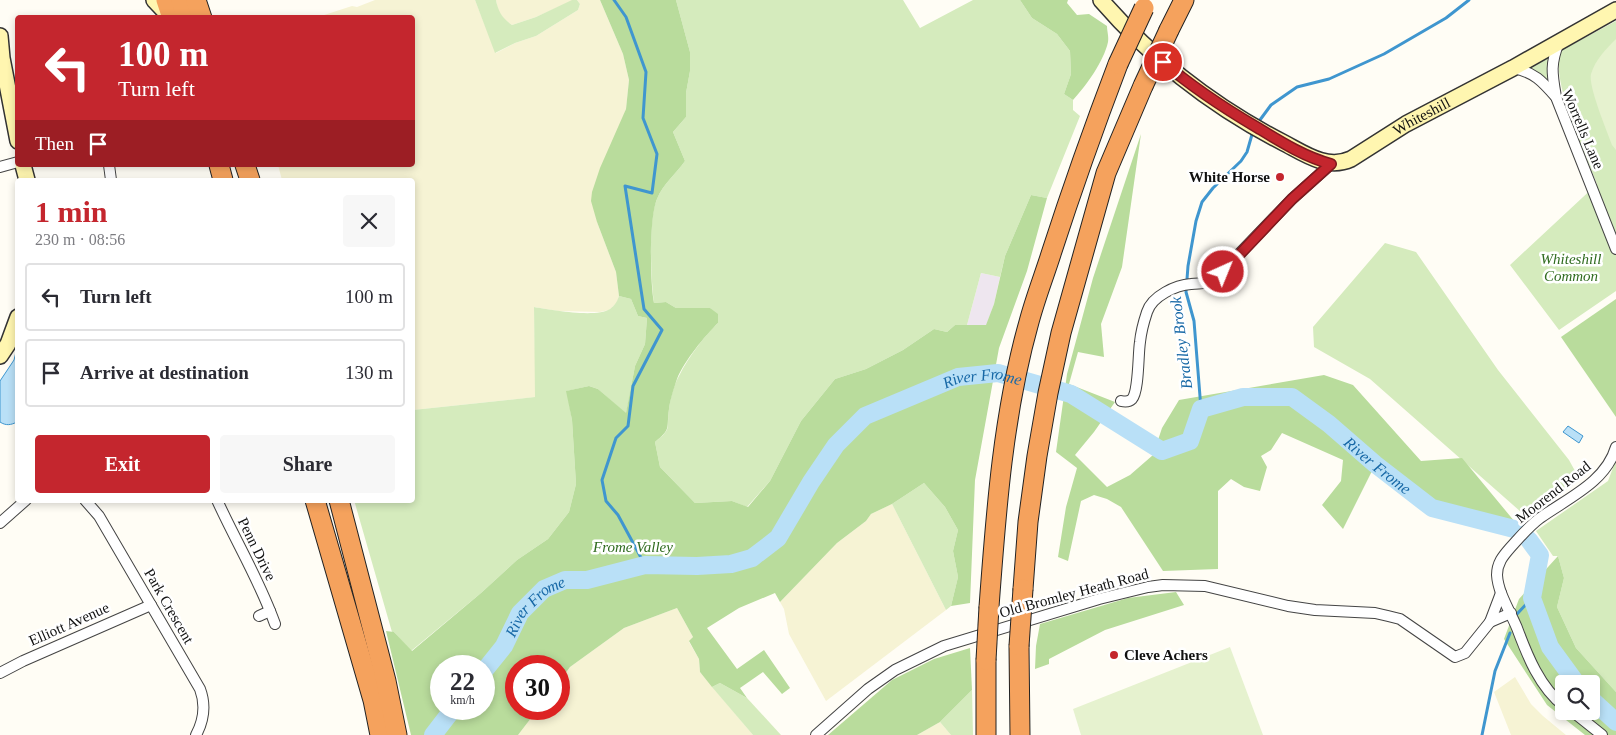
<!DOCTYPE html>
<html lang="en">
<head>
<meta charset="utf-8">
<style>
	body { margin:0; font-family:Georgia,serif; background:#f7f7f7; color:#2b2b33; height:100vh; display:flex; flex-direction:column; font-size:19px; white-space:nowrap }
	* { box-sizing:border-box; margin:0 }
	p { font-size:16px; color:#7c7c81 }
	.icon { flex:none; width:28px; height:28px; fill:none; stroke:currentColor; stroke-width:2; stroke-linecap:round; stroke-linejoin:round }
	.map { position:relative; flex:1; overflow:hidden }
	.side { position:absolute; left:15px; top:178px; width:400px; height:325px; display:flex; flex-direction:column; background:#fff; border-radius:5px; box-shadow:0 2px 8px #0003 }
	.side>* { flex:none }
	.top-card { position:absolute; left:15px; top:15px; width:400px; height:152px; border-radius:5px; box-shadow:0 2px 8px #0003; background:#c4262e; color:#fff; overflow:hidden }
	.buttons { position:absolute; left:1555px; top:675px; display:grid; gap:10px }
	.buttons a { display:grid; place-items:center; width:45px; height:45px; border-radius:5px; background:#fff; box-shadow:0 2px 8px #0003; font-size:25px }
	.speed { position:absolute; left:430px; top:655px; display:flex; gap:10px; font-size:25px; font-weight:700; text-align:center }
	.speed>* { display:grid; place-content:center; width:65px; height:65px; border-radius:50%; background:#fff; box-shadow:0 2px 8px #0003; line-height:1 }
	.speed small { font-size:12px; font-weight:400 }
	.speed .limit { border:8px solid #d22; background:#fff; color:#111 }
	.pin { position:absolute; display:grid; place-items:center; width:42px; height:42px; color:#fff; margin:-21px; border:2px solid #fff; border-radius:50%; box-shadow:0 1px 5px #0007 }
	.me { position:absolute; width:55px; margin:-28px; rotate:44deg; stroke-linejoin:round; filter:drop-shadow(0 0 4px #0008) }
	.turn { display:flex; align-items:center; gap:18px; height:105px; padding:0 20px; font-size:22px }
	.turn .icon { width:65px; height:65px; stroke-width:2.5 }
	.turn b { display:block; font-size:35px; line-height:42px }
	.then { display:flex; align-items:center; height:48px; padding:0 20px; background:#0003; gap:10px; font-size:19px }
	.round { display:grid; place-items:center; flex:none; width:52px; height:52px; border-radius:5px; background:#f7f7f7 }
	.overview { display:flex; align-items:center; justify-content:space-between; height:85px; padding:0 20px }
	h1 { font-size:30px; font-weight:800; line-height:38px; color:#c4262e }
	.action { display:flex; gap:10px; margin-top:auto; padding:10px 20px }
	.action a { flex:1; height:58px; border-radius:5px; background:#c4262e; color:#fff; font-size:20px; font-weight:800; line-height:58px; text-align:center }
	.action a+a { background:#f7f7f7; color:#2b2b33 }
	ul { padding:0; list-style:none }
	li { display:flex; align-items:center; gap:15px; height:68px; margin:0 10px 8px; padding:0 10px; border:2px solid #e1e1e2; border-radius:5px }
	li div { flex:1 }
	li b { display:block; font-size:19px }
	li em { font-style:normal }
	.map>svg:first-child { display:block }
</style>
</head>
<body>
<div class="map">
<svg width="1616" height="735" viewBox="0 0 1616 735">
	<rect width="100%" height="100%" fill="#fffdf5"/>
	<polygon fill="#eee6ef" points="981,273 1000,277 994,304 986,326 967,325"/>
	<g fill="#f6f3d4">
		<polygon points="375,0 475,0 496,53 515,43 536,36 578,10 580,4 577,0 600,0 623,54 629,80 626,109 619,129 597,222 616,272 619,296 617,303 609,310 600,312 558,311 534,307 536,397 413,410 412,180 282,180 278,165 412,165 412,18 318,17 352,6 357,7"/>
		<polygon points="496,0 574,0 536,17 512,25 505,20 498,11"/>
		<polygon points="892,504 946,610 826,701 789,634 784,609 780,602 837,543 866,521 871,514"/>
		<polygon points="677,608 693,637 689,642 699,659 700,672 753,735 518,735 538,709 559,709 559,682 570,667 624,628"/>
		<polygon points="1515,677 1531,704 1543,716 1566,735 1511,735 1494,692"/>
		<polygon points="940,722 951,735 917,735"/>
	</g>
	<g fill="#d5ebbd">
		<path d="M 475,0 L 496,0 C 498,11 502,18 512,25 L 536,17 L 572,0 L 577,0 L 580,4 L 578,10 L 536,36 L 515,43 L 495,53 Z"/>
		<path d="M 676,0 L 903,0 L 920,28 L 973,0 L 1020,0 L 1032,18 L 1057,34 L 1070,51 L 1071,74 L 1064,94 L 1073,100 L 1073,110 L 1080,116 L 1047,198 L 1031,195 L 1005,256 L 1000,277 L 981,273 L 967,325 L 955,325 L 947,332 L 934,329 L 903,350 L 866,369 L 835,379 L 801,421 L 770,481 L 747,507 L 732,501 L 695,503 L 660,467 L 655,442 C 673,428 666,428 669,409 C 670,399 674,385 679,376 C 689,356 703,338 718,323 L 710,308 L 676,308 L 666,302 L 654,303 C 651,281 648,219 657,199 C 663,184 676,174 685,161 L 673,132 L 686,117 L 686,93 L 690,71 L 690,52 Z"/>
		<path d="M 1616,21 L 1616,291 L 1559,330 L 1510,265 L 1597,184 C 1587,157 1547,74 1562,50 Z"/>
		<polygon points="1549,56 1551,85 1529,67"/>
		<polygon points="1385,243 1416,252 1498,370 1569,460 1580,480 1539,510 1521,512 1370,379 1314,347 1313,327"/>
		<path d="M 619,296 L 631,299 L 638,316 L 647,318 L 645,344 L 635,366 L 626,414 L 598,389 L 589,386 L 567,391 L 572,420 L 576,484 L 569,512 L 548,539 L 517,560 L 481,593 L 411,651 L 394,632 L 392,632 L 354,500 L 412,500 L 413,410 L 535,397 L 534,307 C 551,310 596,318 610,309 C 615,305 617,302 619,296 Z"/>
		<polygon points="1616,460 1616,692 1576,648 1557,607 1564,578 1558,556 1553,556 1536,531 1608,481"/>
		<polygon points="924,483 945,507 958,530 953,551 958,577 951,606 946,610 892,504"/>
		<polygon points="720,683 747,698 781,735 753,735 712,687"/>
		<polygon points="972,690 973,735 951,735 940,722"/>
	</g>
	<g fill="#b9dc9c" fill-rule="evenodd">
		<path d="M 600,0 L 676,0 L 690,52 L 690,71 L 686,93 L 686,117 L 673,132 L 685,161 C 676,174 663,184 657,199 C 649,218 650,283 654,303 L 666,302 L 676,308 L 710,308 L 718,314 L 718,323 C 705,336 684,361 677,379 C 674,388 670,400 669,409 C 666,429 672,428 655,442 L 660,467 L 695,503 L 732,501 L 748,507 L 770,481 L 801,421 L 835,379 L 866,369 L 903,350 L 934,329 L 947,332 L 955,325 L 986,325 L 994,304 L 1005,256 L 1031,195 L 1047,198 L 1027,271 L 999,348 L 975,480 L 970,603 L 951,606 L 958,577 L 953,551 L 958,530 L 945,507 L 924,483 L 892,504 L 871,514 L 866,521 L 837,543 L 780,602 L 775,593 L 739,608 L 707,628 L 737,669 L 764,650 L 790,688 L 782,694 L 763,672 L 740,688 L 747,698 L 720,683 L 712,687 L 700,672 L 699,659 L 689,641 L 693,637 L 677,608 L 624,628 L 570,667 L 559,682 L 559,666 L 516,666 L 516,709 L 538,709 L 518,735 L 411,735 L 386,631 L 394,632 L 412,651 L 481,593 L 517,560 L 548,539 L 569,512 L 576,484 L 572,420 L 566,391 L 589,386 L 598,389 L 626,413 L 635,366 L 645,344 L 647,318 L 638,316 L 631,299 L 619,296 L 616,272 L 597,222 L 591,201 L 592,192 L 600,168 L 626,109 L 629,80 L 623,54 ZM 441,666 L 484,666 L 484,709 L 441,709 Z"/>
		<path d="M 1020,0 L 1068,0 L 1067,3 L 1077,15 L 1089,14 L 1107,26 C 1107,31 1109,37 1108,42 C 1104,61 1086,86 1073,100 L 1064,94 L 1071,74 L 1070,51 L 1057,34 L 1032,18 Z"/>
		<polygon points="1141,134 1122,267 1101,324 1104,357 1078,352 1069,384 1115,402 1094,432 1075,455 1107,487 1130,475 1153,455 1162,428 1179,400 1324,375 1353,385 1421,461 1462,458 1515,522 1427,502 1376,463 1343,529 1322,505 1341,481 1343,460 1282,433 1271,450 1261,456 1267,467 1260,491 1244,487 1231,479 1218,491 1218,569 1163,571 1121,507 1107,499 1094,495 1081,501 1068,561 1058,557 1066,507 1077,468 1056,452 1067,374 1093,278"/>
		<polygon points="1616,299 1616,417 1561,337"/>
		<path d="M 1558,556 L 1564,578 L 1557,607 L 1576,648 L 1616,692 L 1616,735 L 1585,735 L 1547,705 L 1504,639 L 1519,599 ZM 1564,684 L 1591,684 L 1591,711 L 1564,711 Z"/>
		<polygon points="1176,592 1184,605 1105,630 1049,659 1049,664 1035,669 1036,646 1040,624 1128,598"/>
		<polygon points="970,648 972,690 940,722 917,735 828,735 892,680 934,659"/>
	</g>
	<g fill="#e6f2cf">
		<path d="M 1616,39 L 1616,150 L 1612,145 C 1607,131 1588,86 1591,74 C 1595,60 1606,49 1616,39 Z"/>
		<polygon points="1230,647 1263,735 1081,735 1073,709"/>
	</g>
	<g fill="#b9e0f7" stroke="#3f96cf">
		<path d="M 17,348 L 17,422 C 11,425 6,426 0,422 L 0,381 L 14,360 Z"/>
		<polygon points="1568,426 1583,436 1579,443 1563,432"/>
	</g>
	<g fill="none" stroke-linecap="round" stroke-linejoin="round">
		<g stroke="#3f96cf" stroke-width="3">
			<polyline points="614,0 626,17 646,72 643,118 657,154 652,193 625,186 644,309 662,330 633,386 628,426 616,438 602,480 606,501 618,515 645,565"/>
			<polyline points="1257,124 1271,105 1297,87 1329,79 1384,54 1446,18 1469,0"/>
			<polyline points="1201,409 1194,321 1186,292 1188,266 1196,221 1202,202 1213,188 1241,161 1247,152 1253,131"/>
			<polyline points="1517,614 1532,598"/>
			<polyline points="1482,735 1495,671 1510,633"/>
		</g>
		<g stroke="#b9e0f7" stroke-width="18">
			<polyline points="1529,540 1540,555 1532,598 1550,647 1577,684"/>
			<path id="s1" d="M 484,671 L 504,646 L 520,613 L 544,589 L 565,580 L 587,580 L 645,565 L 697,566 L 731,564 L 752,558 L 778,538 L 811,482 L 836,445 L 865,416 L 958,377 L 998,373 L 1071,394 L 1162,451 L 1190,441 L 1201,409 L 1243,397 L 1292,397 L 1329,424 L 1375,464 L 1432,508 L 1518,530"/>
			<polyline points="1591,699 1616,722"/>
			<polyline points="433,735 453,709"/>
		</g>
		<g stroke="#444" stroke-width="12">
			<g id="street">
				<path d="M 1513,68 C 1534,72 1542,81 1556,97 L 1616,249"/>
				<path d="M 1556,97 C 1552,74 1550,64 1559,42"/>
				<polyline points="109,165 111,180"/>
				<polyline points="0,167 18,162"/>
				<path d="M 1121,401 C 1125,402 1129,402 1132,399 C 1139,391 1138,354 1140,342 C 1141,332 1144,321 1147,312 C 1152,296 1176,285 1191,284 C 1200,283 1205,284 1213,281 L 1292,199 L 1331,164"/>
				<path d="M 85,500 L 99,516 L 200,689 C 206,705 204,720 196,735"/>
				<path d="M 217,500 C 236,542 260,581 275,624"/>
				<polyline points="0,523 26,500"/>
				<polyline points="259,616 270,611"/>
				<polyline points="1490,622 1501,593"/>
				<polyline points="0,673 23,661 151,605"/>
				<path d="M 1564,706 C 1540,688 1527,655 1517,628 C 1510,611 1498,593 1497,575 C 1497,563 1503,556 1510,548 C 1520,537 1528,527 1540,518 C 1568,498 1606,482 1616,447"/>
				<polyline points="1572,711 1602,735"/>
				<polyline points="816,735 868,689 895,670 944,646 1099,599 1148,587 1163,585 1205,586 1288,606 1315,610 1375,613 1388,616 1400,619 1455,657 1465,653 1490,622 1511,613"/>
			</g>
		</g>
		<g stroke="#333" stroke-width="18">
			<g id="secondary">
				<polyline points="154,0 171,18"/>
				<path id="s2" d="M 1101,0 C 1152,59 1214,107 1284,143 C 1305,154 1327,170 1351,159 L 1406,124 L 1513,68 L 1616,10"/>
				<polyline points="0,36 2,58 18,141"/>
				<polyline points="23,165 27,180"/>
				<polyline points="0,356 8,344 18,317"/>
			</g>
		</g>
		<g stroke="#222" stroke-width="21">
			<g id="highway">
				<polyline points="166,0 172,18"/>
				<polyline points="181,0 186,18"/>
				<polyline points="196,0 202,18"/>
				<polyline points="1169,30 1184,0"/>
				<polyline points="219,165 223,180"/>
				<polyline points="245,165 250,180"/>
				<polyline points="315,500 373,700 380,735"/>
				<polyline points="339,500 386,681 397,735"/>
				<polyline points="1023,589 1028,522 1037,456 1048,393 1061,333 1106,173 1143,86"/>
				<path d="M 989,607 C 996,512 1003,414 1029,322 C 1035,299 1044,276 1051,254 C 1072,189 1094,127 1118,64"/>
				<polyline points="1019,646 1020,735"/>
				<polyline points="986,660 986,735"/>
			</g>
		</g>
		<use href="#street" stroke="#fff" stroke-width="10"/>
		<use href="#secondary" stroke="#fff6b0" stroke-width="15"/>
		<use href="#highway" stroke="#f5a25d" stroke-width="19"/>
		<g stroke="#222" stroke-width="21" stroke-linecap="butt">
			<g id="highway-bridge">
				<polyline points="1118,64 1144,8"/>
				<polyline points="1143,86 1169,30"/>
				<polyline points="1019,646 1023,589"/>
				<polyline points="986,660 989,607"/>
			</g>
		</g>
		<use href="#highway-bridge" stroke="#f5a25d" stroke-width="19"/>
	</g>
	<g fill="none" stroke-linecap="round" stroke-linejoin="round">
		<g stroke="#7f191e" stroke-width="12">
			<path id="route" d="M 1163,62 C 1193,88 1224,108 1258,128 C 1281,142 1305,157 1331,164 L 1292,199 L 1223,272"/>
		</g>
		<use href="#route" stroke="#c4262e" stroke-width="9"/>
	</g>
	<g fill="#c4262e" stroke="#fff" stroke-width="2">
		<circle cx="1280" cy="177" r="5"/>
		<circle cx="1114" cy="655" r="5"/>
	</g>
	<g text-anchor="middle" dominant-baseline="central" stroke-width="5" stroke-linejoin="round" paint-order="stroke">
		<g font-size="15" fill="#111" stroke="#fff">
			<text stroke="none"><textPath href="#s2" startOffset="388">Whiteshill</textPath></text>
			<text transform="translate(1583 129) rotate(67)">Worrells Lane</text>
			<text transform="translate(1553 492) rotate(-38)">Moorend Road</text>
			<text transform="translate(257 549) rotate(64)">Penn Drive</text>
			<text transform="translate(1074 593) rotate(-15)">Old Bromley Heath Road</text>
			<text transform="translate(169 606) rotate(60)">Park Crescent</text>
			<text transform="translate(69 624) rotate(-24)">Elliott Avenue</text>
		</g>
		<g font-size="15" font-weight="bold" fill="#111" stroke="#fff" text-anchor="end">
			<text x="1270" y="177">White Horse</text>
			<text x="1124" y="655" text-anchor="start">Cleve Achers</text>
		</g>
		<g font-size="15" font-style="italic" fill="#2f6b1f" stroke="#fff">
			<text x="1571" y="259">Whiteshill<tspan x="1571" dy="17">Common</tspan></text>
			<text x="633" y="547">Frome Valley</text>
		</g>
		<g font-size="16" font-style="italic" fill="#1768a6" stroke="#fff">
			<text transform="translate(1181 343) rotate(-97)">Bradley Brook</text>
			<text stroke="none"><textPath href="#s1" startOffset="624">River Frome</textPath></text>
			<text stroke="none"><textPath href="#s1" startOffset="1089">River Frome</textPath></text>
			<text stroke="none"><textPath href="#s1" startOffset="84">River Frome</textPath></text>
		</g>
	</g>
</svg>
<div class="buttons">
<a><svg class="icon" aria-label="search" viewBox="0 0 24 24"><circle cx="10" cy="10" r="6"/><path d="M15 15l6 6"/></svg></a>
</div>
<div class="speed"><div>22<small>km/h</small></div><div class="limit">30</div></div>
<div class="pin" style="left:1163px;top:62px;background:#d93025"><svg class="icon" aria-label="arrive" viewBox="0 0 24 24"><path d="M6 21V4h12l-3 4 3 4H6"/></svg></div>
<svg class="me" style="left:1223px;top:272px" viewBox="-20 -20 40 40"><circle r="17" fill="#c4262e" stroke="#fff" stroke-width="3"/><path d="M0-11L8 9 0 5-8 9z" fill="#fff"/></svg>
<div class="top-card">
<div class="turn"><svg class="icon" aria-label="left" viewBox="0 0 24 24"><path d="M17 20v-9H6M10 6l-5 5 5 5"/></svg><div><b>100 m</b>Turn left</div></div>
<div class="then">Then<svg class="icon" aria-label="arrive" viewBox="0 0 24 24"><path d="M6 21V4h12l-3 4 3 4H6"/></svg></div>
</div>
<section class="side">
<div class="overview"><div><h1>1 min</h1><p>230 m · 08:56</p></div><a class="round"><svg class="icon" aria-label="close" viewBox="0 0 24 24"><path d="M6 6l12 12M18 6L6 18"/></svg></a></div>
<ul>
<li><svg class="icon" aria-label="left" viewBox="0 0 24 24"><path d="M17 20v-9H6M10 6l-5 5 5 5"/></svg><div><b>Turn left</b></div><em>100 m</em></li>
<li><svg class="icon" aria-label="arrive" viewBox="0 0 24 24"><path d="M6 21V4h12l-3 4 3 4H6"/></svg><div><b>Arrive at destination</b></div><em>130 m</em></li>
</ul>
<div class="action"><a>Exit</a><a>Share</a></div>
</section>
</div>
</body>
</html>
